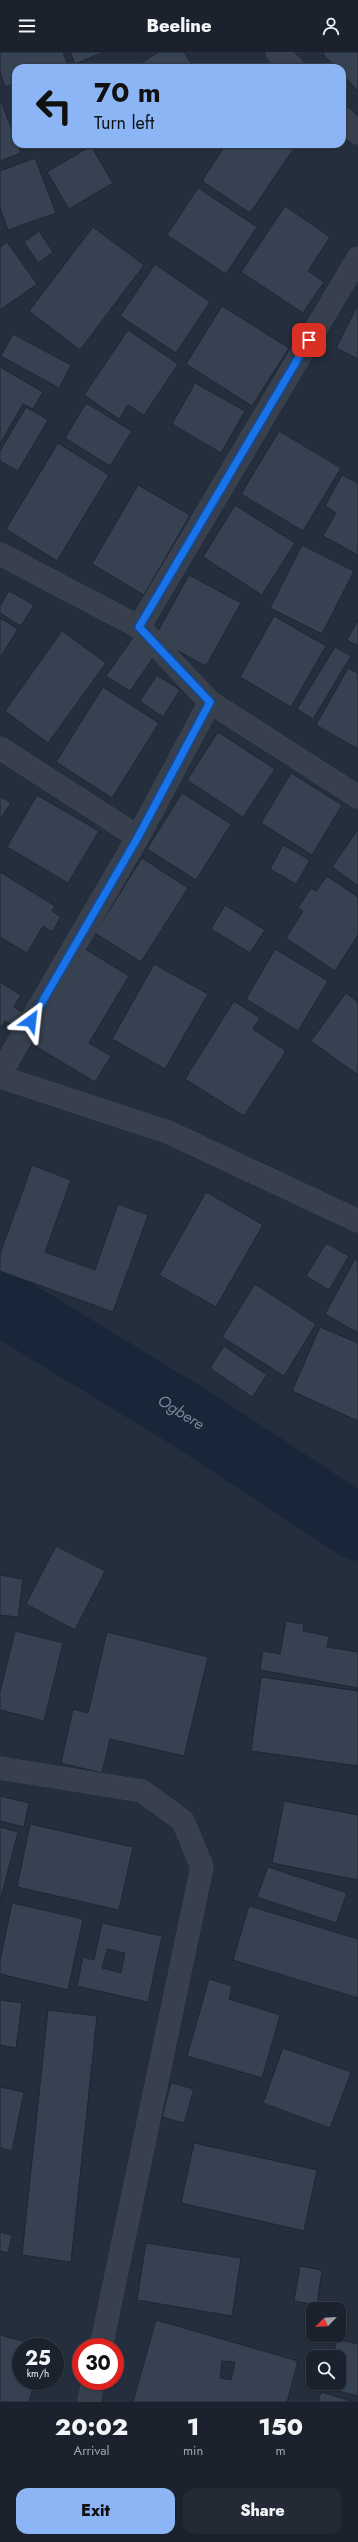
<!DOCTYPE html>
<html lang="en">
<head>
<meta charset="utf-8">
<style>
	body { margin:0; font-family:Jost,sans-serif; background:#242a35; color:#f1f3f6; height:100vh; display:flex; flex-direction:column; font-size:15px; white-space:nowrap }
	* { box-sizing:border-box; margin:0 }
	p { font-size:13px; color:#a0a4aa }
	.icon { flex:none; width:22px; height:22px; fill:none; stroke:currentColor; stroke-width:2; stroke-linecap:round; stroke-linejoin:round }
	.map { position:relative; height:2350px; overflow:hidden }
	.drawer { display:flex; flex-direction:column; background:#1b222d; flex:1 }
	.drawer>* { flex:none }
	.top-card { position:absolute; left:12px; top:12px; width:334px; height:84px; border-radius:12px; box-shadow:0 1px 3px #0004,0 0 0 1px #393f49; background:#8bb5f5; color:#111; overflow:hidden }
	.needle { width:26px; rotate:245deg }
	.controls { position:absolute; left:306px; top:2250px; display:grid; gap:8px }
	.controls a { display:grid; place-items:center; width:40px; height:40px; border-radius:8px; background:#1b222d; box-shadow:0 1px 3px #0004,0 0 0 1px #393f49; font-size:20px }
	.speed { position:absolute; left:12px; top:2286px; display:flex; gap:8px; font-size:20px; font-weight:700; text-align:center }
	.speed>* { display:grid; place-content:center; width:52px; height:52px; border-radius:50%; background:#1b222d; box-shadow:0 1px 3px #0004,0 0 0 1px #393f49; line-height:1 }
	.speed small { font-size:10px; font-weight:400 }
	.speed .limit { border:6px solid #d22; background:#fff; color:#111 }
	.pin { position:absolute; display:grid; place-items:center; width:34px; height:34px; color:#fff; margin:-17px; border-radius:8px; box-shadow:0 2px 6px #0006 }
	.me { position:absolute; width:44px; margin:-22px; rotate:30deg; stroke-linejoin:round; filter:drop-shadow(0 0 3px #0008) }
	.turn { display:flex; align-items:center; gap:14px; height:84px; padding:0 16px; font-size:18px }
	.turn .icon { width:52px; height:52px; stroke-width:2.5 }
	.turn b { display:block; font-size:28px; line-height:34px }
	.eta { display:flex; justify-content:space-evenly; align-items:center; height:68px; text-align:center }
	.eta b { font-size:24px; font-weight:800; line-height:28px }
	.cta { display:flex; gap:8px; margin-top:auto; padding:8px 16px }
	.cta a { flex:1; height:46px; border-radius:12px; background:#8bb5f5; color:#111; font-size:16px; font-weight:800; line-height:46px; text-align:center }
	.cta a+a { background:#242a35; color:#f1f3f6 }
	header { display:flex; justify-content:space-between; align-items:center; height:52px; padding:0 16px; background:#1b222d; font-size:18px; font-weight:800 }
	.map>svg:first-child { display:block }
</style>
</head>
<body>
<header><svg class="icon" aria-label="menu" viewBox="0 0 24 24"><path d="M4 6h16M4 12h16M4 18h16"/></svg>Beeline<svg class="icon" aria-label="person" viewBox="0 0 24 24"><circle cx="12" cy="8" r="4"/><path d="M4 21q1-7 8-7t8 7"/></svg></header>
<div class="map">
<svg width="358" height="2350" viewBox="0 0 358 2350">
	<rect width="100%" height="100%" fill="#242e3c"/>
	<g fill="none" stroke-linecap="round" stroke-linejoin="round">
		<polyline stroke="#172639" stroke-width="65" points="0,1250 192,1367 358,1476"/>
	</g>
	<g fill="#364252" stroke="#1f2733" fill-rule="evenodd">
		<polygon points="0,0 63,0 68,13 59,16 16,16 16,31 5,35 0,20"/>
		<polygon points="70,0 104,0 75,12"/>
		<polygon points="158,0 184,0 194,16 134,16"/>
		<polygon points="325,0 358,0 358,39 342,22 342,16 336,16 323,2"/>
		<polygon points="0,47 21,101 0,109"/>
		<polygon points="226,92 297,92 250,161 202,129"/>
		<polygon points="91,94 113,131 69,157 47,120"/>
		<polygon points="35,106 56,161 8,178 0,156 0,119"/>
		<polygon points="198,136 257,175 226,222 167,183"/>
		<polygon points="285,154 330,185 308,219 324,230 303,261 241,220"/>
		<polygon points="93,175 144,213 80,298 29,259"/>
		<polygon points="39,179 53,200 38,211 24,190"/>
		<polygon points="7,190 37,232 0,258 0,195"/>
		<polygon points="155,212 210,250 176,301 120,264"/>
		<polygon points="358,252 358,307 336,296"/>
		<polygon points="222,254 289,296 252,354 186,312"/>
		<polygon points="128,278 178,312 144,363 128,353 119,367 84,343"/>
		<polygon points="13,282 71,313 59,336 1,304"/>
		<polygon points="0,315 43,340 33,357 23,352 0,392"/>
		<polygon points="195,331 245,359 221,401 172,372"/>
		<polygon points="86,351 132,379 110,414 65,386"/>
		<polygon points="26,355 48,368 18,419 0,409 0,399"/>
		<polygon points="279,379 341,416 303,479 241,442"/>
		<polygon points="58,391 109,423 57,509 6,477"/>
		<polygon points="342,423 358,431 358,503 323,484 336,461 325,454"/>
		<polygon points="138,433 190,463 144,543 92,512"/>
		<polygon points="235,453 295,491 262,543 203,505"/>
		<polygon points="302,493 354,519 322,582 270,556"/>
		<polygon points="189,523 241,551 206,614 154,586"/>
		<polygon points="9,539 34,553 21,574 0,561 0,554"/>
		<polygon points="274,564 326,594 291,655 240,625"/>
		<polygon points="0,566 18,577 0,606"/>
		<polygon points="358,568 358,594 347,588"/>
		<polygon points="62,579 106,611 48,691 5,659"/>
		<polygon points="134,584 157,600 130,639 106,624"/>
		<polygon points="335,595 351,604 313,667 297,657"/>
		<polygon points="348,616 358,621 358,697 316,673"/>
		<polygon points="157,623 180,638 163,665 140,649"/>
		<polygon points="103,635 159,671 112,746 56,710"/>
		<polygon points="218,680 275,717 243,765 187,728"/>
		<polygon points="291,721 342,753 312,803 261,771"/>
		<polygon points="182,741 231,772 196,828 147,797"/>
		<polygon points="37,743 99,779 68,831 7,795"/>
		<polygon points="0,744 11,751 0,767"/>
		<polygon points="358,777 358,834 332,815"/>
		<polygon points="283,793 310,808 296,832 270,817"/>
		<polygon points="142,806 188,836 141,910 95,881"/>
		<polygon points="0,820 55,854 52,859 61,865 52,880 43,874 27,901 0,885"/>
		<polygon points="327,824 358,845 358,883 335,919 286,886 303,859 298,856 311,836 316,839"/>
		<polygon points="225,853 265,878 250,901 211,877"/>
		<polygon points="82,895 129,924 89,991 111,1004 95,1030 27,989"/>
		<polygon points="275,897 328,929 298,979 246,947"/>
		<polygon points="154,912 208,942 165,1017 112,987"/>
		<polygon points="0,930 21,943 14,955 26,962 18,976 5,969 0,977"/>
		<polygon points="346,941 358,950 358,1023 311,989"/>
		<polygon points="234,949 260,966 253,977 286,999 244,1064 185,1027"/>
		<polygon points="32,1113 71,1128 45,1200 95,1218 118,1152 148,1163 113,1260 0,1219 0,1202"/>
		<polygon points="206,1140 263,1173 216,1255 159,1223"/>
		<polygon points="326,1191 349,1204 329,1238 306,1224"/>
		<polygon points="355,1207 358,1209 358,1281 325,1262"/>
		<polygon points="255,1232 316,1272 284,1324 222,1285"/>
		<polygon points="320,1275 358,1291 358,1369 292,1339"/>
		<polygon points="224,1294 267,1323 252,1345 210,1316"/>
		<polygon points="56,1494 105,1519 75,1578 26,1552"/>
		<polygon points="0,1523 23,1527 18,1565 0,1563"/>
		<polygon points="286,1569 304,1572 303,1579 329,1584 327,1595 358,1600 358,1636 260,1618 263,1599 280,1602"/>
		<polygon points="15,1579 63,1591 44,1669 0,1658 0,1640"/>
		<polygon points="107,1580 208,1605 184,1704 110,1687 102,1721 61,1711 73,1657 88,1661"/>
		<polygon points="261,1625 358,1639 358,1714 251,1699"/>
		<polygon points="0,1744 29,1751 24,1775 0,1769"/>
		<polygon points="284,1749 358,1763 358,1828 272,1811"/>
		<polygon points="30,1772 133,1795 119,1858 17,1835"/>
		<polygon points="0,1775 18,1780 0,1849"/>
		<polygon points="268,1815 347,1841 336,1871 257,1845"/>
		<polygon points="12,1851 83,1867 68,1938 0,1922 0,1909"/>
		<polygon points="249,1854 358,1887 358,1946 233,1908"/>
		<path d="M 102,1871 L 162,1884 L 148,1950 L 77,1934 L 83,1905 L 94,1908 ZM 107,1897 L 125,1901 L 121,1921 L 102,1916 Z"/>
		<polygon points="209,1927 232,1934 229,1947 280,1963 262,2026 187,2004"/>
		<polygon points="0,1948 22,1951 16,1996 0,1993"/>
		<polygon points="48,1958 97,1964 71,2210 22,2203"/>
		<polygon points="283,1996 351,2020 330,2076 263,2051"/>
		<polygon points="171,2031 194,2037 184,2071 162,2065"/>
		<polygon points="0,2035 24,2040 12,2099 0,2096"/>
		<polygon points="194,2091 317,2118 304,2179 181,2151"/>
		<polygon points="0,2180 12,2183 8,2201 0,2199"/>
		<polygon points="146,2191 241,2206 232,2264 137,2248"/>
		<polygon points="300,2214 322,2218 317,2253 294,2249"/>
		<path d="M 156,2268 L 298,2309 L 287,2350 L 133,2350 ZM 222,2309 L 235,2310 L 231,2328 L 220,2326 Z"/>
		<polygon points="0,2283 44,2295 21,2295 21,2329 35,2329 29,2350 0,2350"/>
		<polygon points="337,2287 358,2292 358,2344 326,2336 327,2331 339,2331 339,2305 333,2305"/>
		<polygon points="321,2340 354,2350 318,2350"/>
	</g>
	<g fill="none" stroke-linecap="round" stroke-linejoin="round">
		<g stroke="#414955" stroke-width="23">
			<g id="minor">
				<polyline points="277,0 293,16"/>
				<polyline points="342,66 358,81"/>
				<polyline points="0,502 139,575 210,650 358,745"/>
				<polyline points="139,575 358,206"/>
				<polyline points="0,696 138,785"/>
				<polyline points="0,1022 138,785 210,650"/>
				<polyline points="0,1025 168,1080 358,1169"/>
				<polyline points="0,1716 142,1739 183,1769 202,1815 101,2295"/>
				<polyline points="89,2350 93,2329"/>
			</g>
		</g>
		<use href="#minor" stroke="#37404c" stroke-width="22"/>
	</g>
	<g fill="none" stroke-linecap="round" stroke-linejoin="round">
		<g stroke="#114b97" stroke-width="10">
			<polyline id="route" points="31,969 138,785 210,650 139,575 309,288"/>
		</g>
		<use href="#route" stroke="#1a73e8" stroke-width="7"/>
	</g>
	<g text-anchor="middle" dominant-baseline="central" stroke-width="4" stroke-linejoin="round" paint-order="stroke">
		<g font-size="16" font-style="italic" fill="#6d86a5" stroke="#1d2531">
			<text transform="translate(181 1360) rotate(32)">Ogbere</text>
		</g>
	</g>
</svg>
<div class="controls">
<a><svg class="needle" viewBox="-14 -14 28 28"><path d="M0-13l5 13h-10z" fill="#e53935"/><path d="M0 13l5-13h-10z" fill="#a0a4aa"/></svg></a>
<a><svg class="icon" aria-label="search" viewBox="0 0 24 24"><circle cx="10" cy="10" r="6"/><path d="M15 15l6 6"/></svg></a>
</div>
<div class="speed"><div>25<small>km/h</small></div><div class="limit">30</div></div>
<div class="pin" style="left:309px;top:288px;background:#d93025"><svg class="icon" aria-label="arrive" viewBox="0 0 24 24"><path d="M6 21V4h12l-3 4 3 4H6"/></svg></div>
<svg class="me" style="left:31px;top:969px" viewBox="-20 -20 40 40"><path d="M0-17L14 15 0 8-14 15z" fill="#1a73e8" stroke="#fff" stroke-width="4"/></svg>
<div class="top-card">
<div class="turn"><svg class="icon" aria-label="left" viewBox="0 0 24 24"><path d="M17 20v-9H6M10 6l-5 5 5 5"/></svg><div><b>70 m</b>Turn left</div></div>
</div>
</div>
<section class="drawer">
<div class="eta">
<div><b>20:02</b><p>Arrival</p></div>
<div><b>1</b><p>min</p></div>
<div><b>150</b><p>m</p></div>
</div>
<div class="cta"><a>Exit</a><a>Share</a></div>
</section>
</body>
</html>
